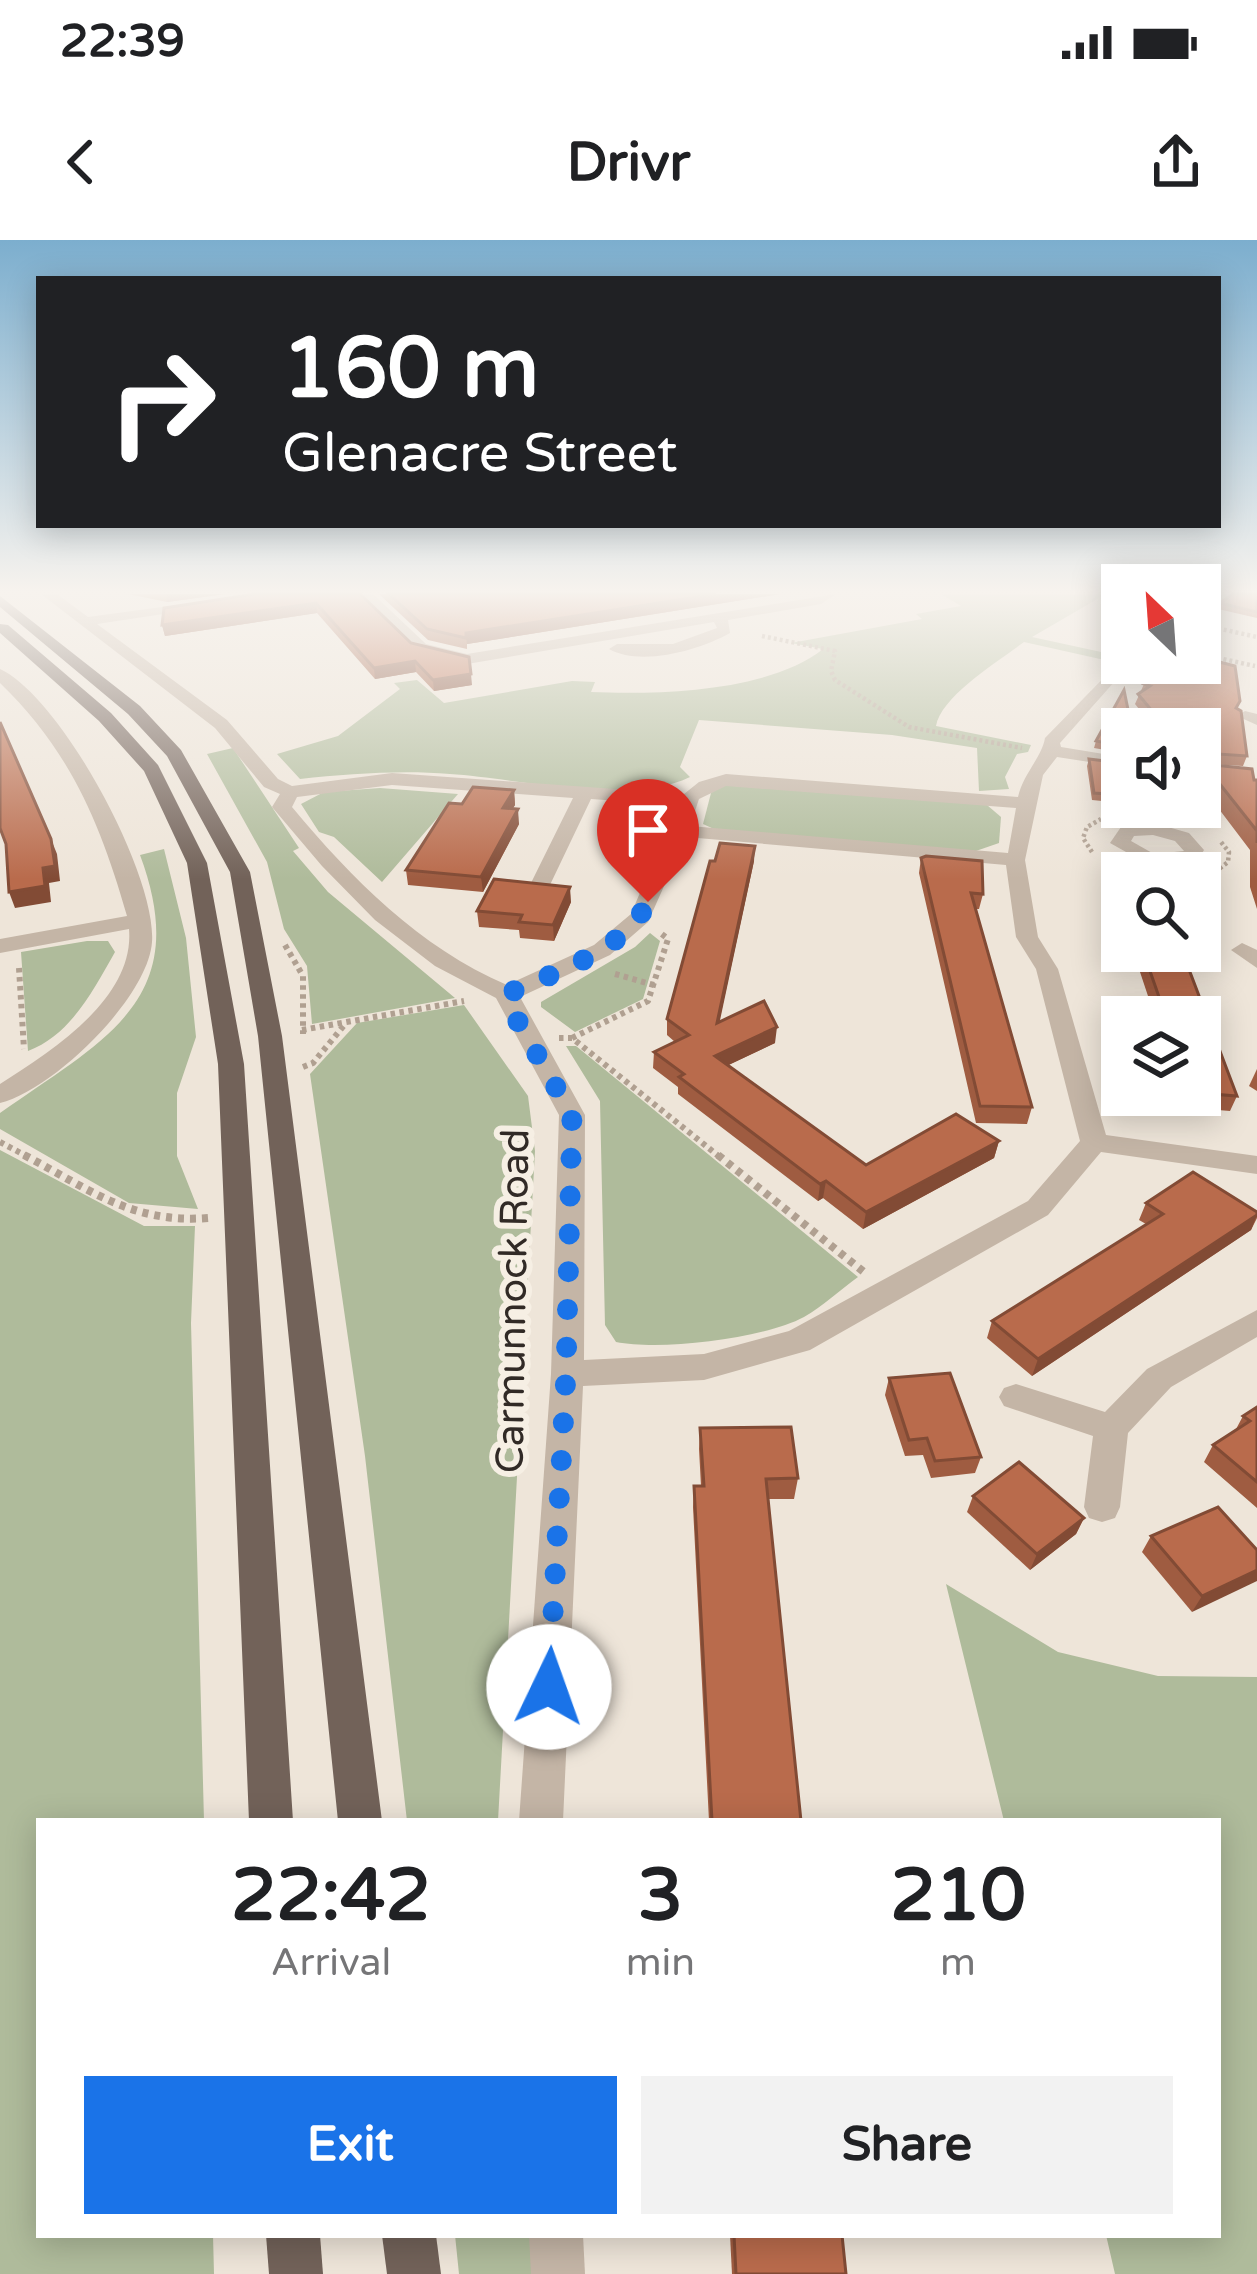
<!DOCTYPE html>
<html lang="en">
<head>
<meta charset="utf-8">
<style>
	body { margin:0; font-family:"Varela Round",sans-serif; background:#f2f2f2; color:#202124; height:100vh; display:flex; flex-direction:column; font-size:45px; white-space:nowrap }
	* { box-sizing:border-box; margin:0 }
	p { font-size:39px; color:#757577 }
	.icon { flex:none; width:66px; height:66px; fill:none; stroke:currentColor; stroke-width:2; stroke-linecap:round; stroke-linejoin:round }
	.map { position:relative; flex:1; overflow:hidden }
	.side { position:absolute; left:36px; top:1578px; width:1185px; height:420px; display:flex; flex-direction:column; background:#fff; border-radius:0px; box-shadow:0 6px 30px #0003 }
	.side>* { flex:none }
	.banner { position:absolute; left:36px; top:36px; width:1185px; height:252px; border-radius:0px; box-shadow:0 6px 30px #0003; background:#202124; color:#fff; overflow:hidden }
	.needle { width:78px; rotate:335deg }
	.tools { position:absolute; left:1101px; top:324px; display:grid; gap:24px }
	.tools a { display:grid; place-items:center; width:120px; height:120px; border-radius:0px; background:#fff; box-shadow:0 6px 30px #0003; font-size:60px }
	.pin { position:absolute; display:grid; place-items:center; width:102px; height:102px; color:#fff; margin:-123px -51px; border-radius:50% 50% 50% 0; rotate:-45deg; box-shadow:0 0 12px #0007 }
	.pin .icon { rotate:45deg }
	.me { position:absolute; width:132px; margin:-66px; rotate:3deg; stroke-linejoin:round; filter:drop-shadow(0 0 9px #0008) }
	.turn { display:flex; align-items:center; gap:42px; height:252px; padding:0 48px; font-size:54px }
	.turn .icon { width:156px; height:156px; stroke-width:2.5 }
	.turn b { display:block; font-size:84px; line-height:102px }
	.eta { display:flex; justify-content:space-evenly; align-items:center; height:204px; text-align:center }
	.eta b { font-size:72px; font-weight:700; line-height:84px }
	.action { display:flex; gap:24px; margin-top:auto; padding:24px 48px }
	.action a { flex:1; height:138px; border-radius:0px; background:#1a73e8; color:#fff; font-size:48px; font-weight:700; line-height:138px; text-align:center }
	.action a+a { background:#f2f2f2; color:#202124 }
	.status { display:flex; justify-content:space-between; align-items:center; height:84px; padding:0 60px; background:#fff; direction:ltr }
	.status svg { height:33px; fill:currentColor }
	header { display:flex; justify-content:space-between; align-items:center; height:156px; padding:0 48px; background:#fff; font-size:54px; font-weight:700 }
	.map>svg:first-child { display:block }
</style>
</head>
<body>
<div class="status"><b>22:39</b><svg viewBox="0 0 49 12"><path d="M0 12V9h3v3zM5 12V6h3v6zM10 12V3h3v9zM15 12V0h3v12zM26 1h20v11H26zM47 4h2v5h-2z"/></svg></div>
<header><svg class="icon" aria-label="back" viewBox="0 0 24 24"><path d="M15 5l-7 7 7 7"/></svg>Drivr<svg class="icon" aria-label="share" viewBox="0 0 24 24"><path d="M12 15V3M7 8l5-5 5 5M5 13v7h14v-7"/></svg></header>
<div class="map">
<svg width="1257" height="2034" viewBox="0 0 1257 2034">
	<rect width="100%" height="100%" fill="#eee5d9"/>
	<g fill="#afbb9b">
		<path d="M 941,354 L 1106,354 L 1032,397 L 1115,415 L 1109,421 L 1024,402 C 999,421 941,456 936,486 L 1031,505 L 1028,512 L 1017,514 L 1005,537 L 1009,549 L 979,551 L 977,508 L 892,495 L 699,480 L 680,527 L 690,537 C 629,567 518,538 450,534 C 400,530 349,534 300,539 L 277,514 L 338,496 L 400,449 L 394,443 L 417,440 L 444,463 L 572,441 L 595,442 L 591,452 C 657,455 769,452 823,409 L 791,403 L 922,379 L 916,374 L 961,366 Z"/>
		<polygon points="233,508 299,608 293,611 328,652 455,758 312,784 307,726 284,689 267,622 207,514"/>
		<polygon points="722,545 987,565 1001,577 999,603 973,612 716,590 703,584 711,553"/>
		<polygon points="380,548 458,554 382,642 334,597 319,592 301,564 324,552"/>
		<path d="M 164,609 L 186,698 L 196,797 L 177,853 L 177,916 L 198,969 L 129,963 L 0,889 L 0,873 C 105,799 194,760 140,615 Z"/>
		<polygon points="650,693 660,701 643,759 575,792 541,767 541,762 635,707"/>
		<path d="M 87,701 L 108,701 L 115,712 C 94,749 71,795 28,811 L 21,712 Z"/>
		<polygon points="464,765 528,856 535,911 498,1581 407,1581 365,1216 310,834 357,783"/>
		<path d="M 566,806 L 576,806 L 858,1037 C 840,1050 823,1066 804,1077 C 763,1099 661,1111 616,1102 L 605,1085 L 600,861 Z"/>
		<polygon points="0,910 144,986 195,986 191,1083 204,1581 39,1581 39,1995 213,1995 214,2034 0,2034"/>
		<polygon points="946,1344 1058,1412 1158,1436 1257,1437 1257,2034 1115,2034 1106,1995 1218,1995 1218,1581 1004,1581"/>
		<polygon points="455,1995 535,1995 538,2034 459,2034"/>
	</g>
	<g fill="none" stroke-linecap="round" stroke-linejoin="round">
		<g stroke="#b0a091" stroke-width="4.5" stroke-dasharray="3 3" stroke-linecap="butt">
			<polyline points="1212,387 1257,397"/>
			<polyline points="762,396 835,411 831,431 835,440 909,487 1022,508"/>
			<polyline points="1200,414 1255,426"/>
			<polyline points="1200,566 1211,586"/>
			<polyline points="1092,612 1083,598 1087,587 1101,579"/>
			<polyline points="1215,632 1228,622 1229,612 1221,602"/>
		</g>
		<g stroke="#b0a091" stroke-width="6" stroke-dasharray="4.5 4.5" stroke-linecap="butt">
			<polyline points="285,705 303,736 303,794"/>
			<polyline points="19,728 24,809"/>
			<polyline points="615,734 654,745"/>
			<polyline points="302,790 464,761"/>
			<polyline points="559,798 572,798 721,918"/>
			<polyline points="572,798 648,761 668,699 659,692"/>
			<polyline points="303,827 313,823 346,783"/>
			<polyline points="0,902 30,918"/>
		</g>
		<g stroke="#b0a091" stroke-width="8" stroke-dasharray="6 6" stroke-linecap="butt">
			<path d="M 24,915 C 89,949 132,984 208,978"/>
			<polyline points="718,915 864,1032"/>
		</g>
		<g fill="#c4b5a6" fill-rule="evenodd">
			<path d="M 41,354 L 57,354 L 88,377 L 258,354 L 295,354 L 97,384 L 227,480 L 278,539 L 292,546 L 392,533 L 684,554 L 699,542 L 726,534 L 1018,557 C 1023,534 1042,517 1045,498 L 1122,419 L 1122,423 L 1131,423 L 1060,503 L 1061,507 L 1122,517 L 1122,527 L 1057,517 L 1043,535 L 1025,620 L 1038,697 L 1058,729 L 1106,895 L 1257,916 L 1257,934 L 1101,912 L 1048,975 L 810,1110 L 704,1140 L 583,1146 L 563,1581 L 519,1581 L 551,1134 L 559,875 L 496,758 L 435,726 L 375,680 L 322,626 L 272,567 L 280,554 L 264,547 L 215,488 ZM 392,545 L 573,558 L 529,647 L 539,653 L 549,647 L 591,559 L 677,565 L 631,674 L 594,705 L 507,745 C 419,707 352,639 292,567 L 297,557 ZM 726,546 L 1016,568 L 1008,613 L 690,586 L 699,559 ZM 686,597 L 1006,625 L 1016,697 L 1036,729 L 1080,901 L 1028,961 L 789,1091 L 704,1114 L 584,1120 L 585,875 L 520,757 L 610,715 L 648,682 Z"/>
			<path d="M 358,354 L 373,354 L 426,404 L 467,414 L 836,354 L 821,364 L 728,380 L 730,393 C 700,410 641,427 609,409 L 617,404 L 673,404 L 717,388 L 714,382 L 467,424 L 415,411 Z"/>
			<polygon points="1216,354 1232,354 1200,375 1200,365"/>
			<path d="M 0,429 C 61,457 157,635 152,702 C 148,758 53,850 0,863 L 0,844 C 51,811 135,759 129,689 L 0,713 L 0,699 L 127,676 C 101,585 70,510 0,443 Z"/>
			<polygon points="1245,471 1257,474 1257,485 1237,476"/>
			<path d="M 1154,583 L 1189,593 L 1204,610 L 1198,620 L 1151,626 L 1110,603 L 1121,587 ZM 1153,595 L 1175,601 L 1184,611 L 1154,614 L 1131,601 L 1134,596 Z"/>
			<polygon points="1242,703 1257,710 1257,728 1231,710"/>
			<polygon points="1257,1070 1257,1097 1171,1147 1128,1193 1120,1267 1115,1278 1102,1282 1089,1278 1084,1267 1093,1196 1004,1166 999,1157 1004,1148 1016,1144 1105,1172 1147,1129"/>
			<polygon points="529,1995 583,1995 585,2034 531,2034"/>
		</g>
		<g fill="#726259" fill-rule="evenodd">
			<polygon points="0,356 140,466 181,510 250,632 282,796 382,1581 338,1581 258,796 230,632 167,516 128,474 0,367"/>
			<polygon points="0,384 8,385 111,473 158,525 207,623 244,824 293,1581 249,1581 218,824 187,623 144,531 99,481 0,393"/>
			<polygon points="266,1995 320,1995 323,2034 269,2034"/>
			<polygon points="382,1995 436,1995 441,2034 387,2034"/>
		</g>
	</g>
	<g fill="#9f5c41">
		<polygon points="128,354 225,354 167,362"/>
		<polygon points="360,354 411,403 472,445 434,451 416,432 375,439 317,373 165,396 162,385"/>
		<polygon points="379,354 780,354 467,404 467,409 428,400"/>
		<polygon points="1257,354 1257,378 1218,369 1220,363"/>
		<polygon points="1144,444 1240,461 1237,468 1247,516 1243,526 1208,524 1257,540 1257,669 1250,647 1250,610 1200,544 1200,535 1204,524 1201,524 1200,489 1155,489 1135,464"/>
		<polygon points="1122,489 1122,513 1094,508 1096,501"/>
		<polygon points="1089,519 1122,523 1122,563 1092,560 1087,526"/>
		<polygon points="514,550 515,565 512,569 519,584 483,652 408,645 406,630 462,564"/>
		<polygon points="921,618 983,654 979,669 975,669 1032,867 1027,884 976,883 919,633"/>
		<polygon points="715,621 754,621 719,782 775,803 728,825 866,925 999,901 994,918 863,989 823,958 818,961 678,854 678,847 653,828 654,812 675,802 667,795 667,779"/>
		<polygon points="1113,626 1122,633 1122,679 1109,640"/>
		<polygon points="571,662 554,701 520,698 519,690 479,687 477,671"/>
		<polygon points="1133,711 1182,711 1237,856 1230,871 1158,865 1156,855 1200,855 1200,777 1155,777"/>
		<polygon points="1257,829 1257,851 1249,846"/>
		<polygon points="1146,963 1257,972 1257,978 1251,990 1032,1136 987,1098 992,1081 1146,984 1139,980"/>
		<polygon points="889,1138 981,1217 975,1233 931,1238 923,1215 905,1216 885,1155"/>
		<polygon points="1257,1167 1257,1268 1204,1222 1213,1205 1235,1191 1243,1176"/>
		<polygon points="700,1188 798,1238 794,1259 768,1259 801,1581 709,1581 693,1267 694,1246 701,1246 699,1209"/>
		<polygon points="973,1256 1084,1278 1076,1294 1030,1330 967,1272"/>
		<polygon points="1151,1296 1257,1310 1192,1372 1142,1312"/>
		<polygon points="730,1995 842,1995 846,2034 732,2034"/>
	</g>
	<g fill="#824b35">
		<polygon points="166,354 225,354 167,362"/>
		<polygon points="716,354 780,354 467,404 466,393"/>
		<polygon points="316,363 317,373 165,396 162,385"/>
		<polygon points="415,421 416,432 375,439 374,428"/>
		<polygon points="471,434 472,445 434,451 433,440"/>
		<polygon points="514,550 515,565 504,583 503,568"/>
		<polygon points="518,569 519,584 483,652 481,637"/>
		<polygon points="51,599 57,614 60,641 49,643 51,662 15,668 9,652 43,628"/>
		<polygon points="755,606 754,621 716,799 717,783"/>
		<polygon points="570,647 571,662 554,701 553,685"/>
		<polygon points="777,787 775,803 714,832 715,816"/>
		<polygon points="999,901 994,918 863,989 866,972"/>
		<polygon points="826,941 823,958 818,961 820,944"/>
		<polygon points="1257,975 1251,990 1032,1136 1038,1119"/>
		<polygon points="1084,1278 1076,1294 1030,1330 1037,1314"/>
		<polygon points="1257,1330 1257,1341 1192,1372 1202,1356"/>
	</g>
	<g fill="#b96b4c" stroke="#824b35" stroke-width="3">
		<polygon points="255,354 360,354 411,403 469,417 471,434 433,440 415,421 374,428 316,363 162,385 164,368"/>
		<polygon points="389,354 716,354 466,393 466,398 427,389"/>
		<polygon points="1233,354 1257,354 1257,372 1220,363"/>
		<polygon points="1200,417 1235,426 1240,461 1236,468 1241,471 1247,516 1204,513 1200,527 1200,489 1167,489 1138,454 1150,446 1144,444 1172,423 1200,423"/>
		<polygon points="1124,450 1132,489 1122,489 1122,506 1096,501"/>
		<polygon points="0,482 51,599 55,626 43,628 45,646 9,652 6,604 0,588"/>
		<polygon points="1089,519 1122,523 1122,555 1094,553"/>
		<polygon points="1204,524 1252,529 1254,540 1257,540 1257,603 1257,591"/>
		<polygon points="473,547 514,550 503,568 518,569 481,637 406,630 449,563 462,564"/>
		<polygon points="720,603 755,606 717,783 764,761 777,787 715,816 866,925 956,874 999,901 866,972 826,941 820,944 679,837 684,834 654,812 689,795 667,779 710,621 715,621"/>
		<polygon points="926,616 982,621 983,654 971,653 1032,867 980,866 921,618"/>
		<polygon points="1113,626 1151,629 1152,633 1122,633 1122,652"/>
		<polygon points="494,639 570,647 553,685 519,682 522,675 477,671"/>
		<polygon points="1143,711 1182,711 1237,856 1200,853 1200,777 1166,777"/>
		<polygon points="1193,932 1257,972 1257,975 1038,1119 992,1081 1163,974 1146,963"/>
		<polygon points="950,1133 981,1217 935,1221 927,1198 909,1200 889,1138"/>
		<polygon points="1257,1167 1257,1242 1213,1205 1250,1181 1243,1176"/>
		<polygon points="791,1187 798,1238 766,1239 801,1581 712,1581 694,1246 704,1246 700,1188"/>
		<polygon points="1019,1222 1084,1278 1037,1314 973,1256"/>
		<polygon points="1218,1267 1257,1310 1257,1330 1202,1356 1151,1296"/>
		<polygon points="734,1995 842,1995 846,2034 736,2034"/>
	</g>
	<linearGradient id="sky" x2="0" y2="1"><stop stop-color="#7caece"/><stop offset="0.55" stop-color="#f7f3ee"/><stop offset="1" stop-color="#f7f3ee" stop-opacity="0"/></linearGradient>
	<rect width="1257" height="639" fill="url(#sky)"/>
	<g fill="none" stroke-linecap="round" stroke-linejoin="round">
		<path stroke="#1a73e8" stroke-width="21" stroke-dasharray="0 37.8" d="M 549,1447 L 566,1134 L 572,875 L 513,773 L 507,754 C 556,731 622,713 648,662"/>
	</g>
	<g text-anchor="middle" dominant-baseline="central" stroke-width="12" stroke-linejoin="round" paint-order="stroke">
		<g font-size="39" fill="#312a26" stroke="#f6efe4">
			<text transform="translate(513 1061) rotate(-89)">Carmunnock Road</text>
		</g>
	</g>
</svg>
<div class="tools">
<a><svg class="needle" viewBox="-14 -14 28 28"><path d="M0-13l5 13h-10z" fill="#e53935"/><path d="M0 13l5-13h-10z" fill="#757577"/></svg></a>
<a><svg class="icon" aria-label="sound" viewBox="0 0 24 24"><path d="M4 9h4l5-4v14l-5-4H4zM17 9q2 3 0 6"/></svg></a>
<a><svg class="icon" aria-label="search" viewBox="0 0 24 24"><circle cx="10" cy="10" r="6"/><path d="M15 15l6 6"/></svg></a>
<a><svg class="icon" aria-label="layers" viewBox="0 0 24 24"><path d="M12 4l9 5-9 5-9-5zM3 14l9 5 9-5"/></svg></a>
</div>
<div class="pin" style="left:648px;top:662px;background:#d93025"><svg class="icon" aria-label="arrive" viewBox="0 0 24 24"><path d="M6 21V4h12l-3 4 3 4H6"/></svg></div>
<svg class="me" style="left:549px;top:1447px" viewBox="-20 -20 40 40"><circle r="19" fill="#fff"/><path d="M0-13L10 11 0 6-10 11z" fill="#1a73e8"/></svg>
<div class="banner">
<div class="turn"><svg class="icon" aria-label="right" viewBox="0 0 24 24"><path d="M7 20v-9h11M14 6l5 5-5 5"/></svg><div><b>160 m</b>Glenacre Street</div></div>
</div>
<section class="side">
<div class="eta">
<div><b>22:42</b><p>Arrival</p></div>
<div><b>3</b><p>min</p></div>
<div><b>210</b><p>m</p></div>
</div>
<div class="action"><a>Exit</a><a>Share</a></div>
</section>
</div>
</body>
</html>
